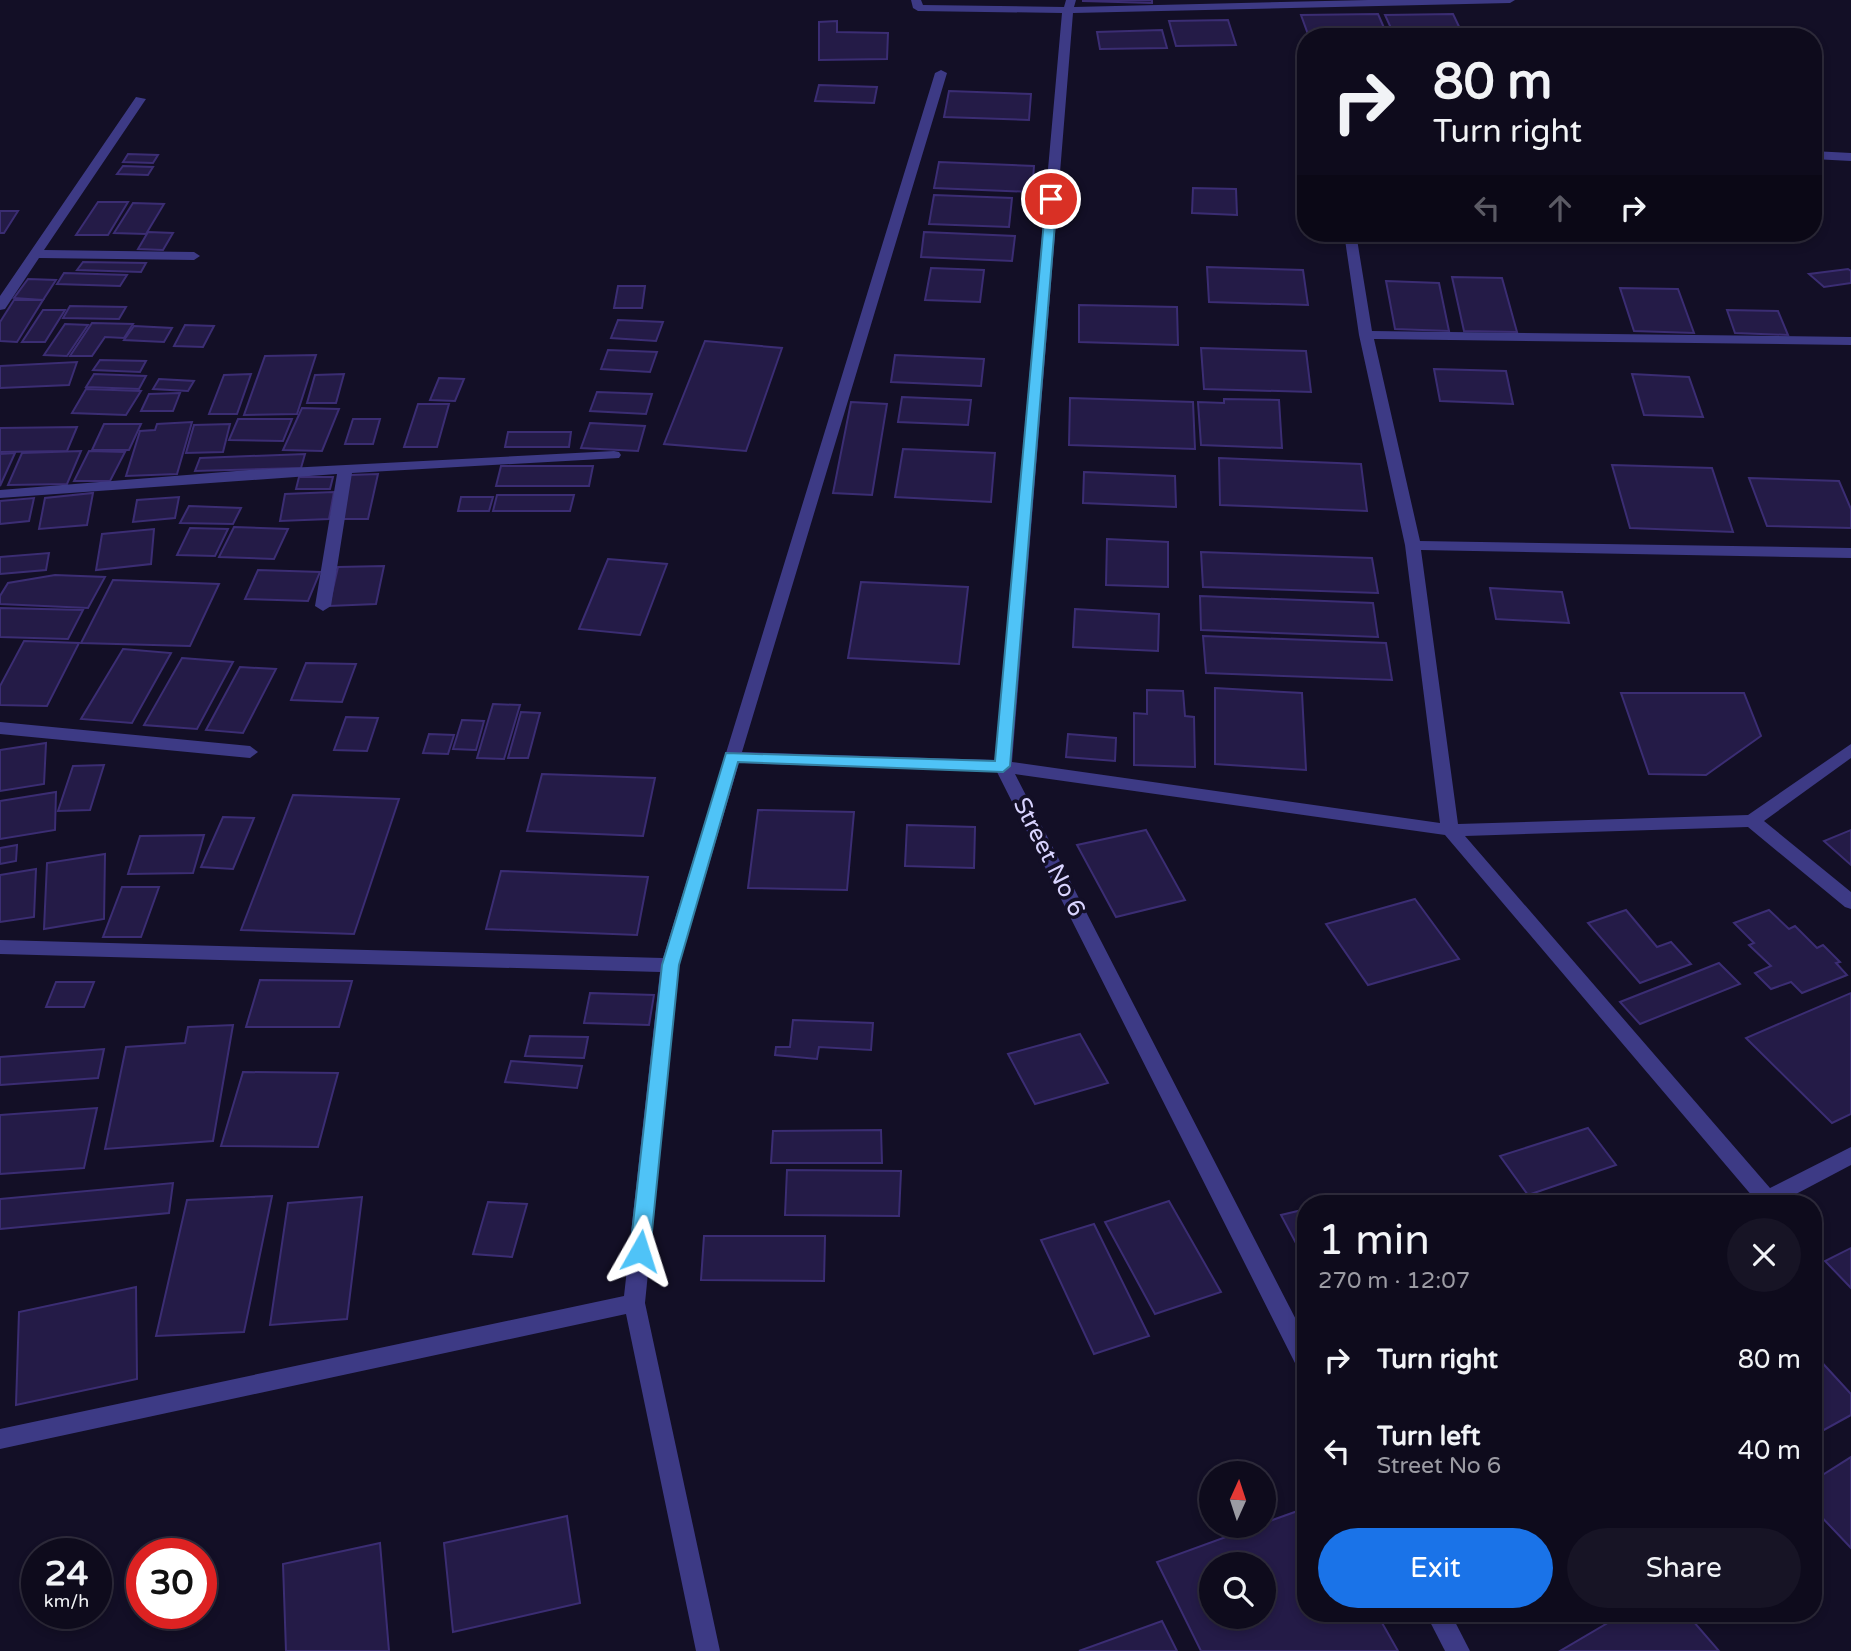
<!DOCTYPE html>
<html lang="en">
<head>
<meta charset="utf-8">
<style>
	body { margin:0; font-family:"Varela Round",sans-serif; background:#171425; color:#f1f3f6; height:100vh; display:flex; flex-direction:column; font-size:26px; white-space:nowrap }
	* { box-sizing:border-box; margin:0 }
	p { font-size:23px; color:#9b9ba3 }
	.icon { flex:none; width:38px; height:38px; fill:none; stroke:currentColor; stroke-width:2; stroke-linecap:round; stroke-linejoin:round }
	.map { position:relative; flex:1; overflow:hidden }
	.side { position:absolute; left:1297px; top:1195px; width:525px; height:427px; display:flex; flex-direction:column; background:#0e0b1c; border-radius:28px; box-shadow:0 4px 10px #0003,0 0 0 2px #2e2b3b }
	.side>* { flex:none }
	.top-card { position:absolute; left:1297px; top:28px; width:525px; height:214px; border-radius:28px; box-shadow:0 4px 10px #0003,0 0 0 2px #2e2b3b; background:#0e0b1c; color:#f1f3f6; overflow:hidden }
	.needle { width:46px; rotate:3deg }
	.tools { position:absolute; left:1199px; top:1461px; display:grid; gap:14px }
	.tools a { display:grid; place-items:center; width:77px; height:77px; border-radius:50%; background:#0e0b1c; box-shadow:0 4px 10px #0003,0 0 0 2px #2e2b3b; font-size:35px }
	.speed { position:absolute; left:21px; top:1538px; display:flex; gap:14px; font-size:35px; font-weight:700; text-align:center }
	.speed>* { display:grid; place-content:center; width:91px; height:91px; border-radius:50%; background:#0e0b1c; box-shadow:0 4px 10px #0003,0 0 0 2px #2e2b3b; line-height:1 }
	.speed small { font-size:18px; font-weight:400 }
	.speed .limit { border:10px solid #d22; background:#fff; color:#111 }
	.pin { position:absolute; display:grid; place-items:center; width:60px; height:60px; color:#fff; margin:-30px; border:4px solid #fff; border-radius:50%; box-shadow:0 2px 7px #0007 }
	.me { position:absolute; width:77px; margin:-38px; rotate:6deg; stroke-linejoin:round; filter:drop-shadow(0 0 5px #0008) }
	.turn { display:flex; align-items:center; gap:24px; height:147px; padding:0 21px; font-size:32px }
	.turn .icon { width:91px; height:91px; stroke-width:2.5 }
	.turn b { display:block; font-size:49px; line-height:60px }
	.lanes { display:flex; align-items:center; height:66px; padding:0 21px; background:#0003; justify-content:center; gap:35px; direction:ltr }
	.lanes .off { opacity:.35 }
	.round { display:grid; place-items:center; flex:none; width:74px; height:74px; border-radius:37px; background:#171425 }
	.headline { display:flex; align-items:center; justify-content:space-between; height:119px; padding:0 21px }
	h1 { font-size:42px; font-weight:600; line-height:52px }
	.cta { display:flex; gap:14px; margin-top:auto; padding:14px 21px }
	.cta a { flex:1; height:80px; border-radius:42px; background:#1a73e8; color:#fff; font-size:28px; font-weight:600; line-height:80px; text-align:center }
	.cta a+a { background:#171425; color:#f1f3f6 }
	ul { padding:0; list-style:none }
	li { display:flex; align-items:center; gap:21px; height:91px; padding:0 21px }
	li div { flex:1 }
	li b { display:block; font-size:26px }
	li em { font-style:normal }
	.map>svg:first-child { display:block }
</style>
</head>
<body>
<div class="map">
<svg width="1851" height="1651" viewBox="0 0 1851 1651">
	<rect width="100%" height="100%" fill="#130f26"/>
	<g fill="#241b47" stroke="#3b2d73" stroke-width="2" fill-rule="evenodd">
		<polygon points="1152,0 1152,3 1083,1 1083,0"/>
		<polygon points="1378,14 1388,37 1309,37 1301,15"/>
		<polygon points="1453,14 1464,37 1395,37 1385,15"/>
		<polygon points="1228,20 1236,45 1176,46 1169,21"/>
		<polygon points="837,21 837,32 888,33 887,59 819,60 819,22"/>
		<polygon points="1162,30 1167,48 1100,49 1097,32"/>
		<polygon points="819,85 877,87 874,103 815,101"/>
		<polygon points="949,91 1031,94 1029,120 944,117"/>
		<polygon points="128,154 158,155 153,163 123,162"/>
		<polygon points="939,162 1034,166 1032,192 934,188"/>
		<polygon points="123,166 153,167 148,175 117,174"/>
		<polygon points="1193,188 1236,189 1237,215 1192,213"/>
		<polygon points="934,195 1012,198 1009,227 929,224"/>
		<polygon points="98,202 128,202 108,235 76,235"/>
		<polygon points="133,203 164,204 146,234 114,233"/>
		<polygon points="0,211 18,211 4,233 0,233"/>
		<polygon points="148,232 173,233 163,250 138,249"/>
		<polygon points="924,232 1015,236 1012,261 921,257"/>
		<polygon points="83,262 146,263 141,272 77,270"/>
		<polygon points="1207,267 1303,270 1308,305 1209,302"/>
		<polygon points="931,268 984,270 980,302 925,300"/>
		<polygon points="1848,269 1851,271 1851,283 1824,287 1809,274"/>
		<polygon points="64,273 127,275 120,286 57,284"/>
		<polygon points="1452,277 1502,278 1517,332 1464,331"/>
		<polygon points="28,279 56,280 43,300 14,298"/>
		<polygon points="1386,281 1439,283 1449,331 1395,329"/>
		<polygon points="618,286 645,286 642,308 614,308"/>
		<polygon points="1620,288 1678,289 1694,333 1634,331"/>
		<polygon points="14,300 43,300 17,342 0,341 0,322"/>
		<polygon points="1079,305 1177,307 1178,345 1079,342"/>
		<polygon points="70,306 126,307 119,319 63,318"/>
		<polygon points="43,310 65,310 45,342 22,342"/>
		<polygon points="1727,310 1778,311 1788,335 1735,333"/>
		<polygon points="618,320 663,322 656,341 611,338"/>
		<polygon points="92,323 133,324 124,338 105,337 92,356 70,356"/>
		<polygon points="65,324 88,325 67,356 44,355"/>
		<polygon points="185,325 214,326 203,347 174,346"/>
		<polygon points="134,326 172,328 164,342 124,340"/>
		<polygon points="705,341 782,348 746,451 664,444"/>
		<polygon points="1201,348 1306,351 1311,392 1204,389"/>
		<polygon points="608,350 657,352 650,372 601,369"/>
		<polygon points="316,355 297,414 244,415 265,356"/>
		<polygon points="895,355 984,359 981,386 891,382"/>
		<polygon points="100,360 146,361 140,372 93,370"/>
		<polygon points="77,362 69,385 0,388 0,366"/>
		<polygon points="1434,369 1506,371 1513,404 1440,401"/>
		<polygon points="94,374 146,376 139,389 86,387"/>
		<polygon points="251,374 237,414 209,414 224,375"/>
		<polygon points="344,374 336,403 307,403 315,375"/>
		<polygon points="1632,374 1689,377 1703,417 1644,415"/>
		<polygon points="439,378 464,379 455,401 430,400"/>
		<polygon points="159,379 194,381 188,391 153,389"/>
		<polygon points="86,389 141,391 126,415 72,413"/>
		<polygon points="597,392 652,394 646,414 590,411"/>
		<polygon points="180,393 173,411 141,411 149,394"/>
		<polygon points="902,397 971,400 968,425 898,422"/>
		<polygon points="1070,398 1193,402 1195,449 1069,445"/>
		<polygon points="1224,399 1279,400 1282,448 1201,445 1198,402 1224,403"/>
		<polygon points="851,402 887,404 872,495 833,493"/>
		<polygon points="418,404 449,404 437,447 404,447"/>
		<polygon points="302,408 339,409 322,451 283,450"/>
		<polygon points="238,419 292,419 283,441 229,440"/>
		<polygon points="353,419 380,419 373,444 345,444"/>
		<polygon points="192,422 177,474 126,476 140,431 155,430 157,424"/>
		<polygon points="590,423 645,426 638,451 581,448"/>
		<polygon points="104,424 141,424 129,450 92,450"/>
		<polygon points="230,424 223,452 186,453 194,425"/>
		<polygon points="77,427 67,451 0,452 0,428"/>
		<polygon points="508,432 571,432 569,447 505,447"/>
		<polygon points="903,449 995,453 991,502 895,497"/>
		<polygon points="81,451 67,484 8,485 22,453"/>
		<polygon points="89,451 125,452 110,481 74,481"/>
		<polygon points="15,453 0,486 0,454"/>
		<polygon points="305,454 301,468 195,471 200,458"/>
		<polygon points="1219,458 1361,464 1367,511 1220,505"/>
		<polygon points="1612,465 1712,468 1733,532 1630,528"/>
		<polygon points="501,466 593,466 589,486 496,486"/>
		<polygon points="1084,472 1175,476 1176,507 1083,503"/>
		<polygon points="378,474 368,519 341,519 350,475"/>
		<polygon points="299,477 333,477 330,489 296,489"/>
		<polygon points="1749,478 1839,481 1851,509 1851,528 1767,526"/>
		<polygon points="334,492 329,519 280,521 285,494"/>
		<polygon points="93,493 87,525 39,529 45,498"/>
		<polygon points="497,495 574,495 570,511 493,511"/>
		<polygon points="179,497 175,518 133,522 137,500"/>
		<polygon points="461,497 493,497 489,511 458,511"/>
		<polygon points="34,498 29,521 0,524 0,501"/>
		<polygon points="189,506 241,508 233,524 180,523"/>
		<polygon points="234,527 288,529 274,559 219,557"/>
		<polygon points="190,528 228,529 215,556 177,555"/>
		<polygon points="154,529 151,564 96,570 102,534"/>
		<polygon points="1107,539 1168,542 1168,587 1106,585"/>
		<polygon points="1201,552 1372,558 1378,593 1203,587"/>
		<polygon points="49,553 46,570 0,574 0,557"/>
		<polygon points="608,559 667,564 640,635 579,629"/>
		<polygon points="384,566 376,604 329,606 338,567"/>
		<polygon points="258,570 320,572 308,601 245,599"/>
		<polygon points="55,575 105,577 88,608 0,604 0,596 8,583"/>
		<polygon points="113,580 219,584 190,646 81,643"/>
		<polygon points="861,582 968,587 959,664 848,658"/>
		<polygon points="1490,588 1562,592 1569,623 1496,619"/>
		<polygon points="1200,596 1373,603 1378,637 1201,630"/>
		<polygon points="0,608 83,610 68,639 0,637"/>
		<polygon points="1075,609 1159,614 1158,651 1073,647"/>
		<polygon points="1203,636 1386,643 1392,680 1206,673"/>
		<polygon points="24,641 79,643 47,706 0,705 0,686"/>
		<polygon points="123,649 171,653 132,723 81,719"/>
		<polygon points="182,658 233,662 197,729 144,725"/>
		<polygon points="306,663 356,664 342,702 291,700"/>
		<polygon points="240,667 276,669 243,733 206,730"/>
		<polygon points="1215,688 1302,693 1306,770 1215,764"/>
		<polygon points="1147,690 1183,691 1185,716 1194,717 1195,767 1134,765 1134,713 1147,714"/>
		<polygon points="1621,693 1744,693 1761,736 1706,775 1649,774"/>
		<polygon points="493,704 520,705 504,759 477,758"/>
		<polygon points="521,712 540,713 528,758 508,758"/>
		<polygon points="346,717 378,718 367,751 334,750"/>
		<polygon points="462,720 484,721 476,750 453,749"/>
		<polygon points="429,734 454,735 448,754 423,753"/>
		<polygon points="1068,734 1116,738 1115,761 1066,757"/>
		<polygon points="46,743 44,784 0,791 0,750"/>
		<polygon points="104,765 90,810 58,811 73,766"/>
		<polygon points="542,774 655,778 643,836 527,831"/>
		<polygon points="56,792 55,830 0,839 0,801"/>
		<polygon points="293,795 399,799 354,934 241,930"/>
		<polygon points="758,810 854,812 847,890 748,888"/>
		<polygon points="223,817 254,818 233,869 201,867"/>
		<polygon points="907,825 975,827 974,868 905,866"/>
		<polygon points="1146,830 1185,900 1116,917 1077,845"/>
		<polygon points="1851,830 1851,865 1824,841"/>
		<polygon points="204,835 193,873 128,874 140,836"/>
		<polygon points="17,845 16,861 0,864 0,848"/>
		<polygon points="105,854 104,919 44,929 47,863"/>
		<polygon points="36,869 34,917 0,922 0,875"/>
		<polygon points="501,871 648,877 637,935 486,929"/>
		<polygon points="122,887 159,887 141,937 103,937"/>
		<polygon points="1415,899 1459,959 1368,985 1326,924"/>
		<polygon points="1626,910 1657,947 1671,942 1691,964 1640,983 1588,923"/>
		<polygon points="1769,910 1789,929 1795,926 1817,948 1823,945 1840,962 1836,963 1847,975 1802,993 1791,982 1771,989 1755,973 1771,966 1749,945 1754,943 1734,923"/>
		<polygon points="1719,963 1740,984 1640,1024 1620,1002"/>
		<polygon points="260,980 352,981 339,1027 246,1027"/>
		<polygon points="56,982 94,982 84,1007 46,1007"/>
		<polygon points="590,993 654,995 649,1025 584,1023"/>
		<polygon points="1851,993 1851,1114 1832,1123 1746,1038"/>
		<polygon points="793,1020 873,1023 871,1050 819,1047 817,1059 775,1055 776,1047 790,1047"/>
		<polygon points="233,1025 213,1141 105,1149 126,1047 185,1043 188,1027"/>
		<polygon points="1080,1034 1108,1083 1035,1104 1008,1054"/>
		<polygon points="530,1036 588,1037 584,1058 525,1056"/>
		<polygon points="104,1049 98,1078 0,1085 0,1057"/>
		<polygon points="511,1061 582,1066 577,1088 505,1082"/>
		<polygon points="243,1072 338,1073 318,1147 221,1146"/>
		<polygon points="97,1108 84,1168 0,1174 0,1115"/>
		<polygon points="1588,1128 1616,1165 1528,1195 1500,1156"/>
		<polygon points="881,1130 882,1163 771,1163 773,1131"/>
		<polygon points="787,1170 901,1171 899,1216 785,1215"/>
		<polygon points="173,1183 169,1213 0,1229 0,1199"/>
		<polygon points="272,1196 244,1332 156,1336 187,1200"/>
		<polygon points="362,1197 347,1319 270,1325 288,1203"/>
		<polygon points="1169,1201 1221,1292 1155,1314 1105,1222"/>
		<polygon points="488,1202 527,1204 512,1257 473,1254"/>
		<polygon points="1306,1209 1306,1262 1281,1215"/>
		<polygon points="1094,1224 1149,1336 1094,1354 1041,1240"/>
		<polygon points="704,1236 825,1236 824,1281 701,1280"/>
		<polygon points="1851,1248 1851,1288 1825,1261"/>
		<polygon points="136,1287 137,1379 16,1405 19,1312"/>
		<polygon points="1816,1356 1851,1394 1851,1415 1813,1436 1813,1357"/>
		<polygon points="1851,1457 1851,1548 1813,1508 1813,1481"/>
		<path d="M 1306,1508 L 1306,1614 L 1377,1614 L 1398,1651 L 1201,1651 L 1157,1562 L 1256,1526 L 1264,1526 L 1264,1523 ZM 1211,1564 L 1264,1564 L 1264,1617 L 1211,1617 Z"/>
		<polygon points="567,1516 580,1603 453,1632 444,1543"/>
		<polygon points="380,1543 389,1651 286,1651 283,1564"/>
		<polygon points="1623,1614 1687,1614 1719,1651 1560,1651"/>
		<polygon points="1162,1621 1177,1651 1079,1651"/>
	</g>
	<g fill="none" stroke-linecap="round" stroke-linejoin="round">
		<g fill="#3d3a85" fill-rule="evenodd">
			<polygon points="911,0 921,0 923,5 1064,7 1066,0 1076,0 1074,7 1368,0 1515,0 1510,3 1073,13 1012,762 1440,823 1405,545 1359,335 1344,233 1356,233 1372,331 1851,337 1851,345 1374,339 1420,541 1851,548 1851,558 1421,550 1458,824 1748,815 1851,744 1851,758 1764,821 1851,892 1851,909 1845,907 1748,827 1465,836 1770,1188 1851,1147 1851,1165 1777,1204 1748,1204 1753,1197 1445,835 1015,774 1306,1339 1306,1371 1298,1369 997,772 739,763 679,965 645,1303 720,1651 696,1651 626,1314 0,1449 0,1429 624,1296 660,972 0,954 0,940 663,958 935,73 941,70 947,73 742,752 995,760 1062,13 918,11 913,8"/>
			<polygon points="136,97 146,99 44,250 194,252 200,256 194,260 39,258 5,309 0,310 0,296"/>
			<polygon points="1813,151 1851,153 1851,161 1813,159"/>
			<polygon points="614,451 619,452 621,455 619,458 352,473 331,606 323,611 315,606 337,474 0,498 0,490 249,470"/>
			<polygon points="0,722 250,746 258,752 250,758 0,734"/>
			<polygon points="1426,1614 1451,1614 1470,1651 1445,1651"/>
		</g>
	</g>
	<polygon fill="#4fc3f7" stroke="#337fa1" stroke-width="2" points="1051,196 1057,199 1010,766 1003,772 738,762 679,965 650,1251 647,1257 640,1259 633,1257 630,1251 662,965 726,753 995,761 1046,199"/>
	<g text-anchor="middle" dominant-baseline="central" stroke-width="7" stroke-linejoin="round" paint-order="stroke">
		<g font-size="24" fill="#d9d4ff" stroke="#130f26">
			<text transform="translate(1049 857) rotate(63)">Street No 6</text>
		</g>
	</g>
</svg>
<div class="tools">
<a><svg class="needle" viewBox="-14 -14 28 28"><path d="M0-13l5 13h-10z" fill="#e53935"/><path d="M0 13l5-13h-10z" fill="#9b9ba3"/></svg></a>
<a><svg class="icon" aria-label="search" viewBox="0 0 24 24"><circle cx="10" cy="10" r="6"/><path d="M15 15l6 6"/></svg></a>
</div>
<div class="speed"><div>24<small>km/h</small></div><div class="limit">30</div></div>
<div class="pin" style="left:1051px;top:199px;background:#d93025"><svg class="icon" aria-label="arrive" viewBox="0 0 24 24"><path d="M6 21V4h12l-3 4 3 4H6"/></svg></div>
<svg class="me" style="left:640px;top:1251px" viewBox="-20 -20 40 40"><path d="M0-17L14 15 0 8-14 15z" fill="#4fc3f7" stroke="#fff" stroke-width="4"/></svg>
<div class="top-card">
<div class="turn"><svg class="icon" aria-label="right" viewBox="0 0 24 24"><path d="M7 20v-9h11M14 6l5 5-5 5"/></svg><div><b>80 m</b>Turn right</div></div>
<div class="lanes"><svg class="icon off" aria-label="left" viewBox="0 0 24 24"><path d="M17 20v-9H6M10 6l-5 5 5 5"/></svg><svg class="icon off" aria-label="ahead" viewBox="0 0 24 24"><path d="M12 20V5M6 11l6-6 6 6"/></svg><svg class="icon" aria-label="right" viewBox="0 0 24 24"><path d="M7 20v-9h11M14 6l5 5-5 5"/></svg></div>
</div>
<section class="side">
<div class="headline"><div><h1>1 min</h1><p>270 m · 12:07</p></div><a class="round"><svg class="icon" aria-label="close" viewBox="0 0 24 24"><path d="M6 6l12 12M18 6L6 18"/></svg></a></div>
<ul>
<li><svg class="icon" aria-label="right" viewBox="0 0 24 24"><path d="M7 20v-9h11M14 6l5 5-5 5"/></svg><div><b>Turn right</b></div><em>80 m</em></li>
<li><svg class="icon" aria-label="left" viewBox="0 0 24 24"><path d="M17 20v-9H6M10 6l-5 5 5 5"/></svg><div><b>Turn left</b><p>Street No 6</p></div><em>40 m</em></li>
</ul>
<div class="cta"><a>Exit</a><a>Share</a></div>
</section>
</div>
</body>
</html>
